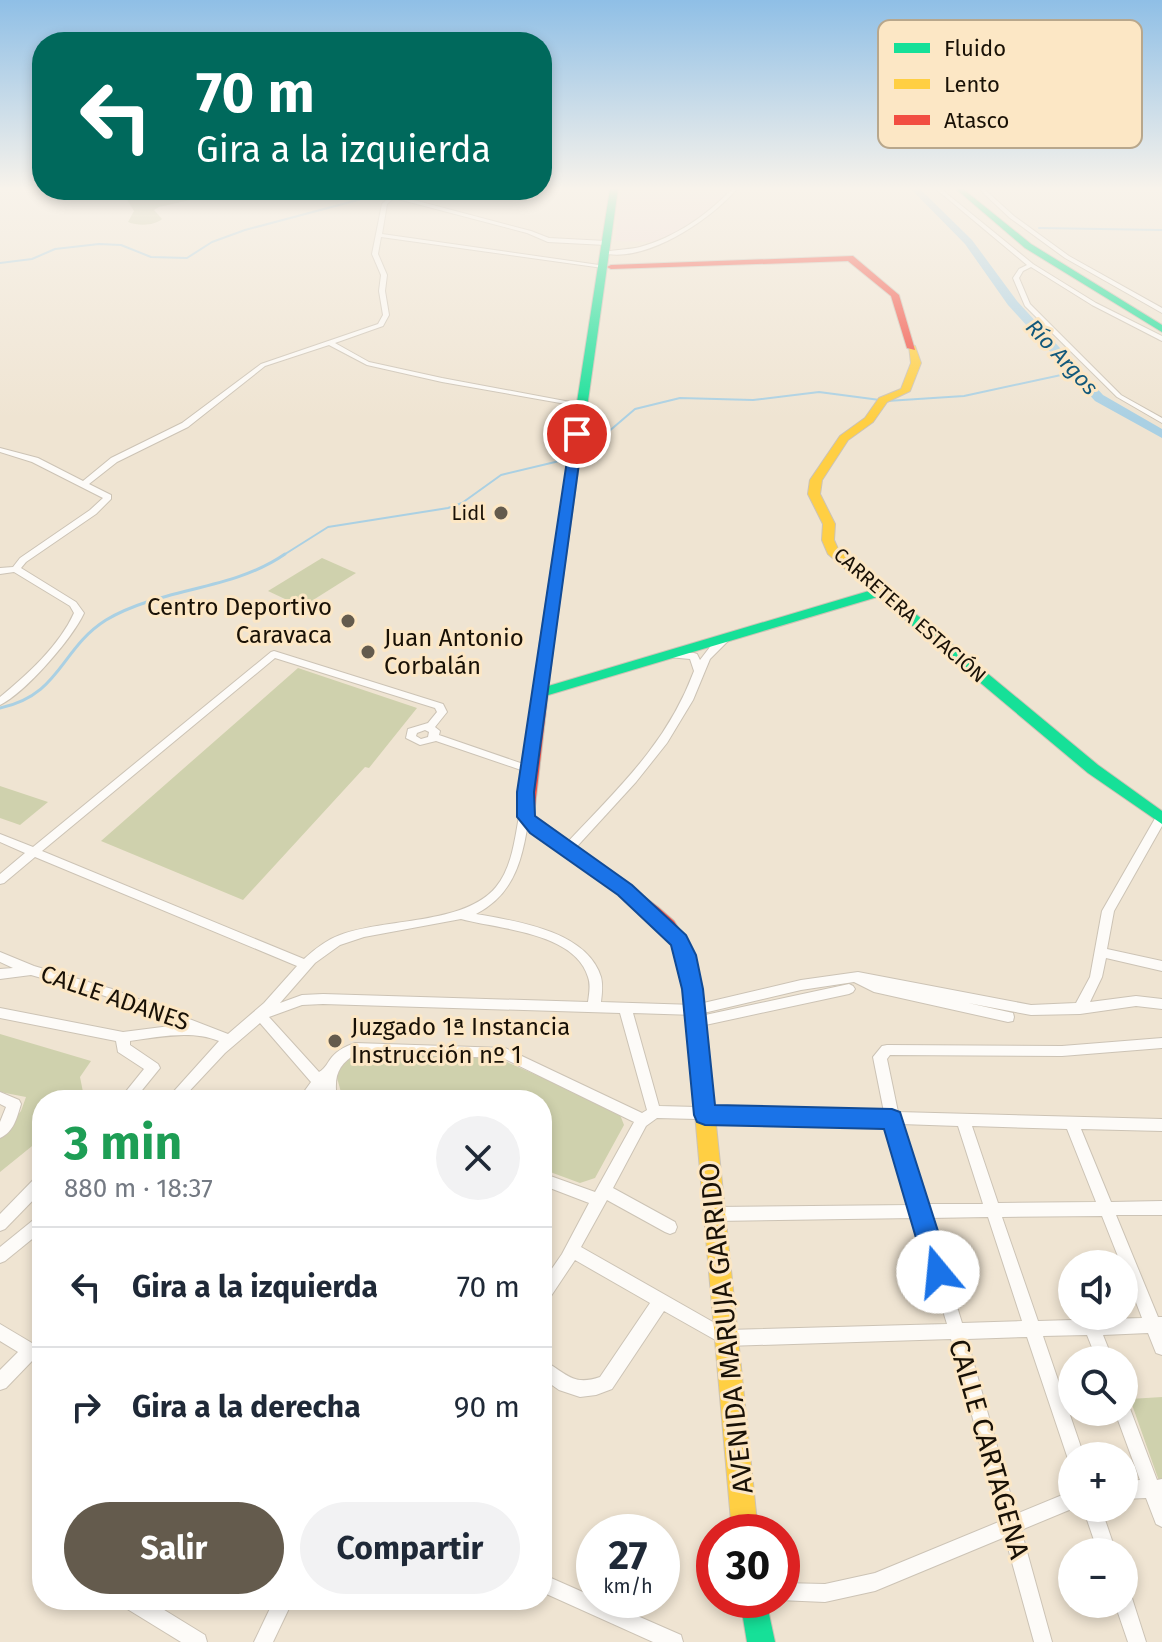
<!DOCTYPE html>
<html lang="es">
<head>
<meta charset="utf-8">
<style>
	body { margin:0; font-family:"Fira Sans",sans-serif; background:#f2f2f3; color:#1f2937; height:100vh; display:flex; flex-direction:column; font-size:30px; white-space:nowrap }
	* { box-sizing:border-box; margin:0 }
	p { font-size:26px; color:#747a83 }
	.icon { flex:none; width:44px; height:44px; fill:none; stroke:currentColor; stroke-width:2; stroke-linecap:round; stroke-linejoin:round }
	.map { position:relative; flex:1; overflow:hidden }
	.panel { position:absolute; left:32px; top:1090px; width:520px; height:520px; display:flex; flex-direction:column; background:#fff; border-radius:32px; box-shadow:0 4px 12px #0003 }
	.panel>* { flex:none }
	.top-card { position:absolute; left:32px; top:32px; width:520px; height:168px; border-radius:32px; box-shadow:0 4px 12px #0003; background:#00695c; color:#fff; overflow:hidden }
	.fabs { position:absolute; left:1058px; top:1250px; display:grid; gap:16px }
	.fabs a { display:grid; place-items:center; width:80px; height:80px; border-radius:50%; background:#fff; box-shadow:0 4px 12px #0003; font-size:40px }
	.speed { position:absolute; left:576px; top:1514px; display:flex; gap:16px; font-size:40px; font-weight:700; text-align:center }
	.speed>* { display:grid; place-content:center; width:104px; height:104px; border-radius:50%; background:#fff; box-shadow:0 4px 12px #0003; line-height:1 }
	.speed small { font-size:20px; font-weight:400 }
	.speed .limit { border:12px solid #d22; background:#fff; color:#111 }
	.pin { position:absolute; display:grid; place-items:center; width:68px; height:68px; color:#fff; margin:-34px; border:4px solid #fff; border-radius:50%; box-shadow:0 2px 8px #0007 }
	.me { position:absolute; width:88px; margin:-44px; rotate:343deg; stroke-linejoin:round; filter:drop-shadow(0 0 6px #0008) }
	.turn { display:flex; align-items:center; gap:28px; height:168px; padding:0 32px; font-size:36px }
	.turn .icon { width:104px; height:104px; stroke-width:2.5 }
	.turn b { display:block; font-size:56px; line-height:68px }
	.round { display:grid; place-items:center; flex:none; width:84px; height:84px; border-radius:42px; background:#f2f2f3 }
	.head { display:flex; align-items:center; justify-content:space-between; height:136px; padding:0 32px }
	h1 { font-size:48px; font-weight:700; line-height:60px; color:#1e9e55 }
	.cta { display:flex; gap:16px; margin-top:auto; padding:16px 32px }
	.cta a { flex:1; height:92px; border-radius:48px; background:#645b4d; color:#fff; font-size:32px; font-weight:700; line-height:92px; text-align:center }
	.cta a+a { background:#f2f2f3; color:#1f2937 }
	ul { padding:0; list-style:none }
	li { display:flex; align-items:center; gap:24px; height:120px; padding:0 32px; border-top:2px solid #e0e1e3 }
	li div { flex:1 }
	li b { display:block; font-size:30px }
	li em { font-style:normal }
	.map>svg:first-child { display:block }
</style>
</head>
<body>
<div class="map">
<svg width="1162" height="1642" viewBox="0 0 1162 1642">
	<rect width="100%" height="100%" fill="#efe4d2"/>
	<polygon fill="#f1ddd9" points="622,189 735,189 701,220 657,242 615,241"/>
	<g fill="#cfd1ad">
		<polygon points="322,558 356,573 302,607 268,591"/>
		<polygon points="298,668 417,708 369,768 365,767 243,900 101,841"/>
		<polygon points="0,786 48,802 20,825 0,818"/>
		<polygon points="0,1034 91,1061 80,1077 84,1097 81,1100 42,1100 42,1138 0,1172 0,1138 21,1111 26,1097 0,1092"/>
		<polygon points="361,1053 498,1058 607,1106 619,1112 624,1125 595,1178 580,1183 542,1169 542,1100 353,1100 342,1096 336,1074 348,1057"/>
		<polygon points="1162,1397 1162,1481 1159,1481 1130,1399"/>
	</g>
	<path fill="#c2c59e" d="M 114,190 L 235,190 L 159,207 L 154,210 L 162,219 C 154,226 138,226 128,222 L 134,211 L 124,195 Z"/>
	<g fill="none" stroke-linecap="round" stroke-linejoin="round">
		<g stroke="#aad0e3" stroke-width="2">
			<polyline points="1039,228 1162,230"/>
			<polyline points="0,263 32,259 55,249 99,244 121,245 151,257 187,258 212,242 245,230 388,192"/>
			<polyline points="887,401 964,396 1075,372"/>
			<polyline points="580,456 635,409 680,398 753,400 819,392 880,400"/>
			<polyline points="282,556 328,527 448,508 462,503 501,475 572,458"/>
		</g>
		<path stroke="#aad0e3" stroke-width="3" d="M 0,708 C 61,695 60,649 106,620 C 162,587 232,591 285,554"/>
		<polygon fill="#aad0e3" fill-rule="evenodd" points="911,189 920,189 972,240 1017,301 1103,395 1162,429 1162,438 1095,401 1008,305 965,244"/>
		<g stroke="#ccc3b5" stroke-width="2">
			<g id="street">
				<path d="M 732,189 L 737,189 C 710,220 645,264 602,253 C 614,249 628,250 640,247 C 676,237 707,215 732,189 Z"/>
				<polygon points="936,189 941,189 1033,264 1096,303 1162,336 1162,341 1160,340 1092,305 1031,267 1023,271 1019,278 1030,304 1121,395 1162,418 1162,423 1117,397 1025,306 1013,278 1019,269 1027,265"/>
				<polygon points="979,189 984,189 1014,216 1069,256 1162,308 1162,313 1065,258 1010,218"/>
				<path d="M 388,190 L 392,190 L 395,195 L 531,231 L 549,238 L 606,241 L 609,243 L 606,245 L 548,242 L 527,233 L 394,198 L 387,204 L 382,234 L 606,266 L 603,268 L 381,237 L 378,254 L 387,275 L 385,291 L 389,315 L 383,326 L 335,343 L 369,362 L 442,378 L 581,404 L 583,405 L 583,407 L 442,382 L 367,365 L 329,345 L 265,366 L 188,427 L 117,462 L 89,484 L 111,495 L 111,499 L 96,514 L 26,562 L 21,568 L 76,602 L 84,613 C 72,639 25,693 0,705 L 0,697 C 28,674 59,646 74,613 L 70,606 L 14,572 L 0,574 L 0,568 L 13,567 L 20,558 L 90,510 L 103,498 L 32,462 L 0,452 L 0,448 L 38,458 L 83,481 L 111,458 L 182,423 L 261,364 L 378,324 L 383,315 L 379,291 L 381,275 L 372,254 L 382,204 L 390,196 Z"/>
				<path d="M 725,636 L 730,639 L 710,659 L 693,700 L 667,743 L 636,782 L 571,853 L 563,853 L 561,850 L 563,847 C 616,790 666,746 694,671 L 690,659 L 669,657 L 667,655 L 669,653 L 694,653 L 697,654 L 700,660 L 713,643 Z"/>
				<path d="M 274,651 L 443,704 L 447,712 L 435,727 L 440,731 L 439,735 L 532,767 L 533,769 L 532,771 L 524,771 L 436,741 L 420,745 L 406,738 L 408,729 L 428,723 L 437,712 L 435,708 L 275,658 L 42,851 L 304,959 C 315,949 326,940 340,935 C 384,918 465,925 496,887 C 513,866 515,836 520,811 L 525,807 L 530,811 C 523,854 518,892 476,914 C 516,921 587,931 601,977 C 603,985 602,994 601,1002 L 695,1005 L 801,980 L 858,972 L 1031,1005 L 1076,1003 L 1090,977 L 1102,911 L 1157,815 L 1162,815 L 1162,826 L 1114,911 L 1107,949 L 1162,961 L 1162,971 L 1106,958 L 1102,977 L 1090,1002 L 1136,996 L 1162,999 L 1162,1009 L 1136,1006 L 1080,1014 L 1031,1015 L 968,1003 L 1013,1013 L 1014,1017 L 1013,1021 L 1008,1022 L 874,992 L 854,982 L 801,990 L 695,1015 L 633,1013 L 659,1106 L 884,1112 L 873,1057 L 882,1046 L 887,1045 L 1062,1046 L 1162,1038 L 1162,1048 L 1062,1056 L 890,1055 L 887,1059 L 898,1112 L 1162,1119 L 1162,1131 L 1081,1129 L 1111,1202 L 1162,1201 L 1162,1215 L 1116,1215 L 1158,1317 L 1162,1317 L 1162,1355 L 1156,1353 L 1148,1333 L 1103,1335 L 1113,1360 L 1097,1360 L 1087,1335 L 1043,1336 L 1084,1456 L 1072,1456 L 1072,1463 L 1069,1462 L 1027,1337 L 967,1339 L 1016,1514 L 1072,1491 L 1072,1508 L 1074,1508 L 1021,1530 L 1052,1642 L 1034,1642 L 1005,1537 L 875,1591 L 825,1602 L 779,1600 L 782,1600 L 782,1583 L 825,1584 L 875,1573 L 1001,1521 L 951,1339 L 726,1346 L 664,1311 L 612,1389 L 596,1395 L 580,1397 L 559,1390 L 542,1378 L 542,1360 C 565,1371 571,1387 600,1377 L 650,1303 L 575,1260 L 547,1302 L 542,1304 L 542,1283 L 562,1254 L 589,1203 L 542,1185 L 542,1173 L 595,1192 L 634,1122 L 503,1058 L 357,1053 C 341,1063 335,1072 336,1090 L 343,1100 L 328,1100 L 320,1091 L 313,1100 L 298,1100 L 311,1082 L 260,1023 L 225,1053 L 181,1100 L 166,1100 L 219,1041 C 191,1030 159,1037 130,1041 L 130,1045 L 158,1064 L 160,1068 L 134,1100 L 119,1100 L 144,1069 L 118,1052 L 116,1041 L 0,1018 L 0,1008 L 123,1032 L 178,1025 L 105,996 L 31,975 L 0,979 L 0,969 L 13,968 L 0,962 L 0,952 L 34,966 L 112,989 L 228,1034 L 264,1003 L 297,966 L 35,857 L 4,883 L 0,884 L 0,874 L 25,853 L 0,842 L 0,834 L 33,847 L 271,652 ZM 425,730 L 429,732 L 428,737 L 421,739 L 416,736 L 417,733 ZM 461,919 C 497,929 575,932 588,977 C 591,985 589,994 588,1002 L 323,994 L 302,995 L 280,1003 L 315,963 L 340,945 L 364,937 ZM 323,1004 L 620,1013 L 647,1110 L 642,1113 L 505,1048 L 355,1043 C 346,1046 338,1050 332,1057 C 327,1063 326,1068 319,1072 L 269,1017 L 302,1005 ZM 657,1118 L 887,1124 L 911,1205 L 715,1207 L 710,1209 L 708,1214 L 710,1219 L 715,1221 L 915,1218 L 947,1324 L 727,1330 L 581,1247 L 607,1200 L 665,1232 L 670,1234 L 675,1232 L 677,1227 L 675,1222 L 613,1188 L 646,1126 ZM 901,1124 L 958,1126 L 983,1204 L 925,1204 ZM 972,1126 L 1067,1129 L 1096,1202 L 998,1203 ZM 1102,1216 L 1121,1264 L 1124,1264 L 1124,1271 L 1142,1318 L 1038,1321 L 1002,1217 ZM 988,1217 L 1022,1321 L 962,1323 L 930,1218 Z"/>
				<polygon points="849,984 853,986 855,989 853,992 849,994 696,1027 691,1026 690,1022 691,1018 696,1017"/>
				<path d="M 0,1092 L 19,1100 L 21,1104 C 17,1117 14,1132 0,1138 L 0,1122 L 6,1107 L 0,1104 Z"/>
				<polygon points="42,1175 42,1191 5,1229 0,1231 0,1214 37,1176"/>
				<polygon points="42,1215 42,1231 5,1261 0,1263 0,1247 37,1217"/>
				<polygon points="0,1324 42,1349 42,1366 32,1361 6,1388 0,1390 0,1370 18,1352 0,1341"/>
				<polygon points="1124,1404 1129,1406 1157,1480 1162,1479 1162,1527 1156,1524 1146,1498 1124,1499 1124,1481 1140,1480 1115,1412 1124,1412"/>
				<polygon points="1083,1508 1101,1508 1116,1552 1098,1552"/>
				<polygon points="542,1574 594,1597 594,1600 601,1600 681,1635 683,1642 653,1642 542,1592"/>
				<polygon points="1124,1593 1131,1595 1146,1642 1128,1642 1115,1604 1124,1604"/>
				<polygon points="122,1600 148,1600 205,1635 207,1642 181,1642 124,1607"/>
				<polygon points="274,1600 293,1600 273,1642 254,1642"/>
			</g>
		</g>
		<g stroke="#ccc3b5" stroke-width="2">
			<g id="fast">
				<polygon points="610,189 618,189 554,641 547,645 540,641"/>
				<polygon points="956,189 963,189 1031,244 1162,325 1162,332 1025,248"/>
				<polygon points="879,588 884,589 884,595 545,696 540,697 533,693 535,690"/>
				<polygon points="901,605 906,606 1098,765 1162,811 1162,824 1088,773 896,612 896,606"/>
				<polygon points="740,1600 766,1600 775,1642 747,1642"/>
			</g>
		</g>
		<g stroke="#ccc3b5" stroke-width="2">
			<g id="slow">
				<polygon points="909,346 915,346 921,363 910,391 887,402 873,422 848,440 822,480 820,494 835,524 834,540 838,549 906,606 906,612 896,612 828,554 822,540 823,524 808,494 810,480 840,436 865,418 879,398 901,389 911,363"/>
				<polygon points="684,944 690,946 693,951 702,989 758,1532 732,1532 684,989 675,951 678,946"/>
			</g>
		</g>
		<g stroke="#ccc3b5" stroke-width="2">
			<g id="jam">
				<polygon points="853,256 899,295 915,350 907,348 891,296 848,261 611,269 607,267 611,265"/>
				<polygon points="547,637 554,641 534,815 658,907 674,921 693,951 690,956 678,956 662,931 646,915 518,817 540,641"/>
			</g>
		</g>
		<use href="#street" fill="#fdfbf8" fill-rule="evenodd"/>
		<use href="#fast" fill="#16e098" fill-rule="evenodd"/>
		<use href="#slow" fill="#ffcf43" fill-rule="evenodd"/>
		<use href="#jam" fill="#f24e42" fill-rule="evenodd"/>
	</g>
	<linearGradient id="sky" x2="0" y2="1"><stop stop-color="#8fbfe6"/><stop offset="0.45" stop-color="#f8f3eb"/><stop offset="1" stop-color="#f8f3eb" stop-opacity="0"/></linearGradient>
	<rect width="1162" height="419" fill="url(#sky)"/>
	<polygon fill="#1a73e8" stroke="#114b97" stroke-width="2" points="577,430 583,434 534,792 535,816 632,885 686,935 696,955 703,989 715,1105 892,1109 900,1112 951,1272 947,1281 938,1284 929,1281 926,1272 884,1129 705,1125 697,1122 694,1115 682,989 671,945 618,895 530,833 517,817 517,792 571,434"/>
	<g fill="#645b4d" stroke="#fce7c5" stroke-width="3">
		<circle cx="501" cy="513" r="8"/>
		<circle cx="348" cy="621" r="8"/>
		<circle cx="368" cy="652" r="8"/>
		<circle cx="335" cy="1041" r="8"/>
	</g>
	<g text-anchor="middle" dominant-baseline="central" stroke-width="6" stroke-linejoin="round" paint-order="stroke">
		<g font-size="20" fill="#191106" stroke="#fce7c5" text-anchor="end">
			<text x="485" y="513">Lidl</text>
		</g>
		<g font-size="20" fill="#191106" stroke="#fce7c5">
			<text transform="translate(910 615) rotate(41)">CARRETERA ESTACIÓN</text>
		</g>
		<g font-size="22" font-style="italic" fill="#13597b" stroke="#fce7c5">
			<text transform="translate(1062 357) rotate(47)">Río Argos</text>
		</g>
		<g font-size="24" fill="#191106" stroke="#fce7c5" text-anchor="start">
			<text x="332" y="607" text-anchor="end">Centro Deportivo<tspan x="332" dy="28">Caravaca</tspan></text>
			<text x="384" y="638">Juan Antonio<tspan x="384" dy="28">Corbalán</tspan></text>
			<text x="351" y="1027">Juzgado 1ª Instancia<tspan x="351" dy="28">Instrucción nº 1</tspan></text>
		</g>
		<g font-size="24" fill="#191106" stroke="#fce7c5">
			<text transform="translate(115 998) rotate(19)">CALLE ADANES</text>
		</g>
		<g font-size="28" fill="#191106" stroke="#fce7c5">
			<text transform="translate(726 1328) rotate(-96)">AVENIDA MARUJA GARRIDO</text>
			<text transform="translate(989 1449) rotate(74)">CALLE CARTAGENA</text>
		</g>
	</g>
	<rect x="878" y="20" width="264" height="128" rx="12" fill="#fce7c5" stroke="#b8a78c" stroke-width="2"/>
	<rect x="894" y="43" width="36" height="10" fill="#16e098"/>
	<rect x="894" y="79" width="36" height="10" fill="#ffcf43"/>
	<rect x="894" y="115" width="36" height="10" fill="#f24e42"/>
	<g font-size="22" fill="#191106">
		<text x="944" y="56">Fluido</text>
		<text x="944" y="92">Lento</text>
		<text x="944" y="128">Atasco</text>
	</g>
</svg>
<div class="fabs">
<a><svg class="icon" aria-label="sound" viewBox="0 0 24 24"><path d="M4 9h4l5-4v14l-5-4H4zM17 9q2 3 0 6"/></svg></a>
<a><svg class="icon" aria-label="search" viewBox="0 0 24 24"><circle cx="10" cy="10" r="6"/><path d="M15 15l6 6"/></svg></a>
<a>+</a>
<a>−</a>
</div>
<div class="speed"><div>27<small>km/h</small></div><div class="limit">30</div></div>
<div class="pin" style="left:577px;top:434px;background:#d93025"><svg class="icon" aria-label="arrive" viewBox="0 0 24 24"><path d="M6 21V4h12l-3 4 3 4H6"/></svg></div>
<svg class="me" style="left:938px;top:1272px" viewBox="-20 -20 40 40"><circle r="19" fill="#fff"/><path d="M0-13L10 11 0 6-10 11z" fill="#1a73e8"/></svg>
<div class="top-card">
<div class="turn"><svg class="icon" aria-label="left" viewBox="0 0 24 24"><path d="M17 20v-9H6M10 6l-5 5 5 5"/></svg><div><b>70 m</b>Gira a la izquierda</div></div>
</div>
<section class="panel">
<div class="head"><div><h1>3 min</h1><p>880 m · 18:37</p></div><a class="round"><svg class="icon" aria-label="close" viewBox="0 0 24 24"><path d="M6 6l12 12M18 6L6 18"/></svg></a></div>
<ul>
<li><svg class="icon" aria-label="left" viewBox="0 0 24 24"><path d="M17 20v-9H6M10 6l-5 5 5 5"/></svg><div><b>Gira a la izquierda</b></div><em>70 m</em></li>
<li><svg class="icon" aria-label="right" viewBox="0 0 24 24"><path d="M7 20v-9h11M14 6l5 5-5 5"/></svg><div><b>Gira a la derecha</b></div><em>90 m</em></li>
</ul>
<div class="cta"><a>Salir</a><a>Compartir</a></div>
</section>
</div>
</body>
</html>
